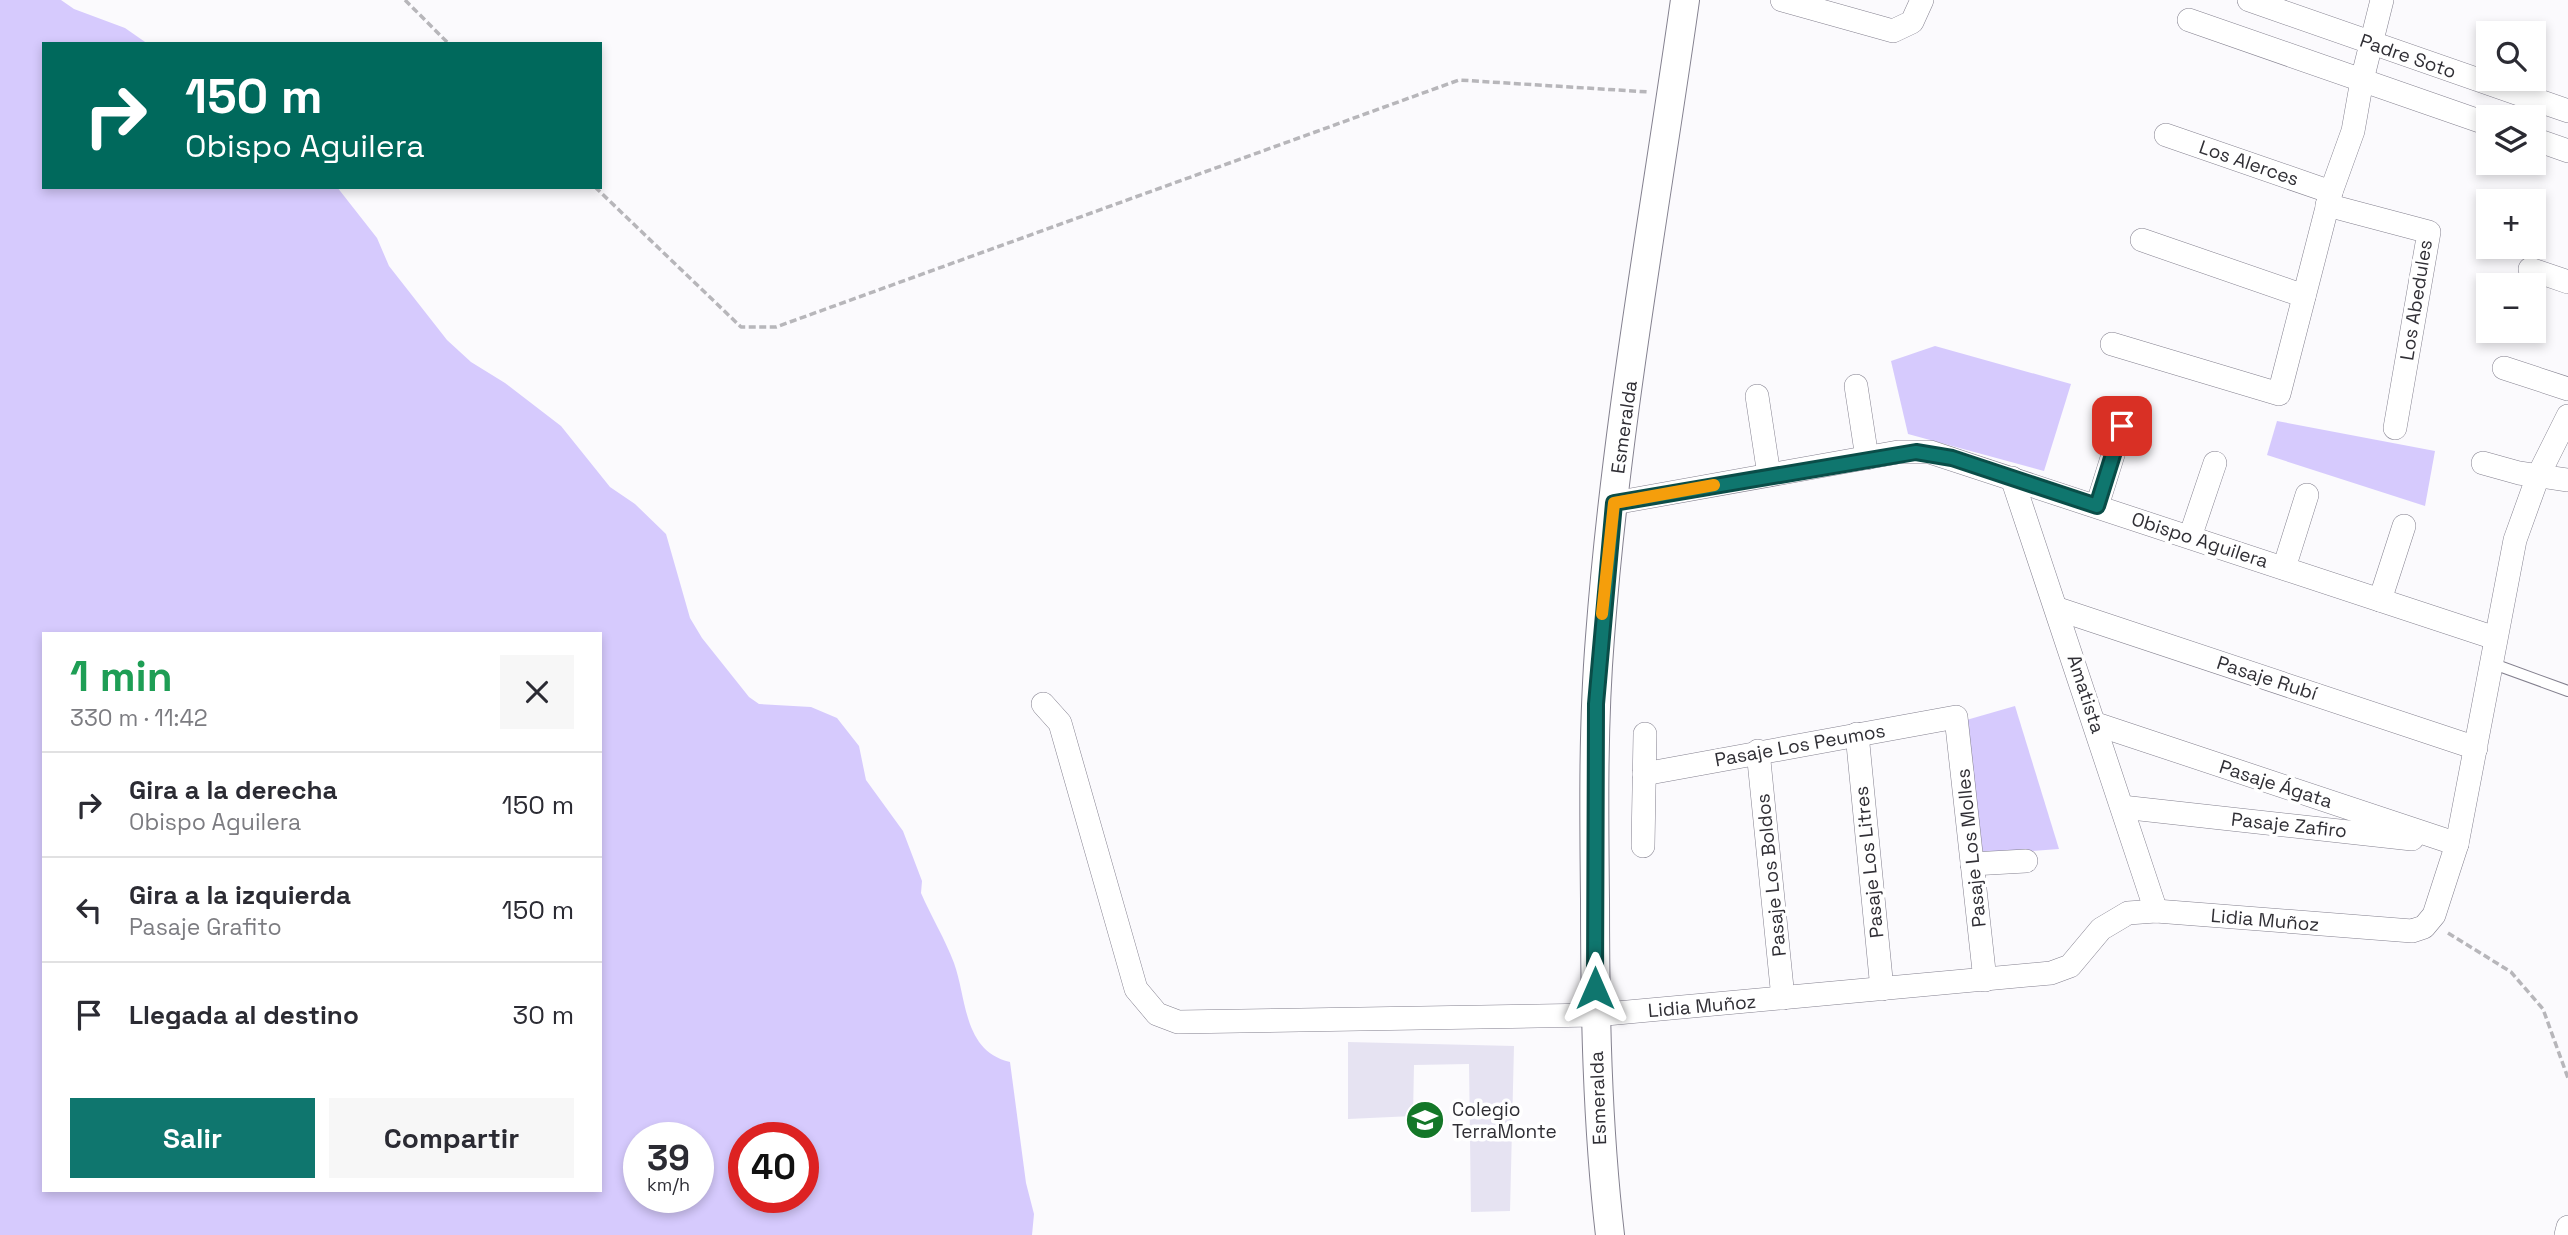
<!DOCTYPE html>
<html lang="es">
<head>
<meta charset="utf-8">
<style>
	body { margin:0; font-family:"Space Grotesk",sans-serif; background:#f7f7f7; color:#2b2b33; height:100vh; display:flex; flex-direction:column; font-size:26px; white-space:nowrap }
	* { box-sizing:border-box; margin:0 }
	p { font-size:23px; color:#7c7c81 }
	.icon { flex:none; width:38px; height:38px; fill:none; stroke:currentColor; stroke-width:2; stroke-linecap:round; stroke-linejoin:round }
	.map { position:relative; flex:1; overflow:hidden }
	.panel { position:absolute; left:42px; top:632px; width:560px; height:560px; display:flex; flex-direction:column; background:#fff; border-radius:0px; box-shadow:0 4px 10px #0003 }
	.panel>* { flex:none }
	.top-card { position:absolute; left:42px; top:42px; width:560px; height:147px; border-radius:0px; box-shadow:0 4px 10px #0003; background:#00695c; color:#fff; overflow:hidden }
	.tools { position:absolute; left:2476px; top:21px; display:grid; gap:14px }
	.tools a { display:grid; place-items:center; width:70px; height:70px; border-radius:0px; background:#fff; box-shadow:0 4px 10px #0003; font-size:35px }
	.speed { position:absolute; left:623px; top:1122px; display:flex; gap:14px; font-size:35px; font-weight:700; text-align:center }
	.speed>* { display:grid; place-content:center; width:91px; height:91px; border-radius:50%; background:#fff; box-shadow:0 4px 10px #0003; line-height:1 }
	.speed small { font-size:18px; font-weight:400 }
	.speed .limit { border:10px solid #d22; background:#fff; color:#111 }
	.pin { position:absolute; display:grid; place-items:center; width:60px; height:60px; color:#fff; margin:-30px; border-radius:14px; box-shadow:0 4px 10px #0006 }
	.me { position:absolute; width:77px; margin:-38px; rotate:0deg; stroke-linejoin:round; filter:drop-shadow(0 0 5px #0008) }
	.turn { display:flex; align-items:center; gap:24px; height:147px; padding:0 28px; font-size:32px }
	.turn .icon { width:91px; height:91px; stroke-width:2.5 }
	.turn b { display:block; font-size:49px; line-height:60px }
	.round { display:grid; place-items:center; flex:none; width:74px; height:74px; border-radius:0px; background:#f7f7f7 }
	.headline { display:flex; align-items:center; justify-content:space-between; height:119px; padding:0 28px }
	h1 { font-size:42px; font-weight:800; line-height:52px; color:#1e9e55 }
	.cta { display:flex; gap:14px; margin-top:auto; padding:14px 28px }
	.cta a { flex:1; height:80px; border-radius:0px; background:#0f766e; color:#fff; font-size:28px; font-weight:800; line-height:80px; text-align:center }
	.cta a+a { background:#f7f7f7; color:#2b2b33 }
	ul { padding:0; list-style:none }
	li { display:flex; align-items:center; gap:21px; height:105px; padding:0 28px; border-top:2px solid #e1e1e2 }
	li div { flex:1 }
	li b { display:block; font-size:26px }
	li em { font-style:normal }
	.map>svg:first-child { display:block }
</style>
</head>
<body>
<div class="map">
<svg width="2568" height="1235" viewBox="0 0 2568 1235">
	<rect width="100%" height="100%" fill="#fbfafd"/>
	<g fill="#d6cafd" fill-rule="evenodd">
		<path d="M 0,0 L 61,0 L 74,9 L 125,28 L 148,44 L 44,44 L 44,187 L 337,187 L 377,238 L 389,266 L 447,340 L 471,362 L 505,383 L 561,426 L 610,487 L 635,504 L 666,534 L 690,618 L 702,638 L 749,697 L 759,704 L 811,707 L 837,718 L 859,746 L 866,780 L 903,831 L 922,881 L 921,893 C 931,916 945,939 954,963 C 967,999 963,1051 1010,1062 L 1026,1183 L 1034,1214 L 1032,1235 L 0,1235 ZM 44,634 L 600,634 L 600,1190 L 44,1190 ZM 639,1138 L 698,1138 L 698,1197 L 639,1197 ZM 744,1138 L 803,1138 L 803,1197 L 744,1197 Z"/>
		<polygon points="1935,346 2071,384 2044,471 1908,434 1891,361"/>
		<polygon points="2277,421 2435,451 2425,506 2267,455"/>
		<polygon points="2015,706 2059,849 1977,855 1963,721"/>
	</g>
	<polygon fill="#e6e3f2" points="1348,1042 1514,1046 1510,1211 1471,1212 1469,1064 1414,1065 1413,1116 1348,1119"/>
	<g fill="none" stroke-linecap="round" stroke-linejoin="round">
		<g stroke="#84818f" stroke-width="12">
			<polyline id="service" points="2491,663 2568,691"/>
		</g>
		<g stroke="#84818f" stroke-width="24">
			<g id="minor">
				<polyline points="1782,0 1893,31 1912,22 1922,0"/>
				<polyline points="2249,0 2568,111"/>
				<polyline points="2189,20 2488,124"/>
				<polyline points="2166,135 2331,192"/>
				<polyline points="2534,139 2568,151"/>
				<polyline points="2327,205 2429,232 2395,428"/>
				<polyline points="2142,240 2304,296"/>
				<polyline points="2530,269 2568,282"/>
				<polyline points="2112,344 2279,394 2331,192 2353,131 2362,80 2382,0"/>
				<polyline points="2504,368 2568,389"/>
				<polyline points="1856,386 1867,458"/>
				<polyline points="1757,396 1769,475"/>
				<polyline points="2483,463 2519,473 2568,480"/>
				<polyline points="2012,478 2156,911"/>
				<polyline points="1614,503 1898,452 1930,452 2495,638"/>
				<polyline points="2097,506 2122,426"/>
				<polyline points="2190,537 2215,463"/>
				<polyline points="2284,568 2307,495"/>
				<polyline points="2380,600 2404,526"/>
				<polyline points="2058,609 2476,748"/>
				<polyline points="1043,704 1060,723 1136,989 1157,1014 1178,1022 1595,1015 2051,973 2070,966 2101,929 2128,913 2156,911 2412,931 2424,927 2434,915 2457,844 2515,540 2538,476 2568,416"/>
				<polyline points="2096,724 2457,844"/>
				<polyline points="1857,734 1882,989"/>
				<polyline points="1758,751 1783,998"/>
				<polyline points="1644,774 1956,717 1985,980"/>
				<polyline points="2122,807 2412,839"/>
				<polyline points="1643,846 1645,734"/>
				<polyline points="1972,864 2026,861"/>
				<polyline points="2566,1235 2568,1227"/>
			</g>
		</g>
		<g stroke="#84818f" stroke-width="30">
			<path id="tertiary" d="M 1610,1235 C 1597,1123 1595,1012 1595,899 C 1594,811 1593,724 1600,637 C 1616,424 1655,212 1685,0"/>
		</g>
		<g stroke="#b7b6ba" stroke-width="3.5" stroke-dasharray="7 3.5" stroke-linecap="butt">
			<polyline points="405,0 449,44"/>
			<polyline points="595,187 741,327 776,327 1459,80 1649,92"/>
			<polyline points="2448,933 2511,972 2543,1009 2568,1078"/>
		</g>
		<use href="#service" stroke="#fff" stroke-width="10"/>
		<use href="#minor" stroke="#fff" stroke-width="23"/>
		<use href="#tertiary" stroke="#fff" stroke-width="28"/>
	</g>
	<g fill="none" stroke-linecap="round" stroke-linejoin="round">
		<g stroke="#0a4d48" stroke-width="18">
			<polyline id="route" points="1595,988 1596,704 1614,503 1916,452 1952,458 2097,506 2122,426"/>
		</g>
		<use href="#route" stroke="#0f766e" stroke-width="12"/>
		<polyline stroke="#f59e0b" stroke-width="12" points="1602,614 1614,503 1714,485"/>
	</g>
	<defs>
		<g id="school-disc" transform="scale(2.0125)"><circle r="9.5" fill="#147728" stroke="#fff"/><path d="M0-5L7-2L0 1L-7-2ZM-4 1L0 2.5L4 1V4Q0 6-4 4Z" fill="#fff"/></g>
	</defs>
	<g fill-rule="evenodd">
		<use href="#school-disc" x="1425" y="1120"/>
	</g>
	<g text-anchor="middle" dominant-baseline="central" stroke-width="7" stroke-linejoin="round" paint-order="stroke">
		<g font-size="19" fill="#302f35" stroke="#fff">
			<text transform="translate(2408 56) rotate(19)">Padre Soto</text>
			<text transform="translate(2249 163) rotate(19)">Los Alerces</text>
			<text transform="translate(2416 300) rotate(-81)">Los Abedules</text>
			<text transform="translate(1624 427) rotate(-82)">Esmeralda</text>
			<text transform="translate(2200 540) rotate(18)">Obispo Aguilera</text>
			<text transform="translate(2267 678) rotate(18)">Pasaje Rubí</text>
			<text transform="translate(2086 694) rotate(72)">Amatista</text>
			<text transform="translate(1800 745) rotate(-10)">Pasaje Los Peumos</text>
			<text transform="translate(2276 784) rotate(18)">Pasaje Ágata</text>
			<text transform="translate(2289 825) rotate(6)">Pasaje Zafiro</text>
			<text transform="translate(1971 848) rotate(-96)">Pasaje Los Molles</text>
			<text transform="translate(1869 862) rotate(-96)">Pasaje Los Litres</text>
			<text transform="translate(1771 875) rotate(-96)">Pasaje Los Boldos</text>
			<text transform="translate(2265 920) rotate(5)">Lidia Muñoz</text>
			<text transform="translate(1702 1006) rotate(-5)">Lidia Muñoz</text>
			<text transform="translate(1598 1098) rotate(-92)">Esmeralda</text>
		</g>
		<g font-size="19" fill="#302f35" stroke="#fff" text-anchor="start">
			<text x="1452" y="1109">Colegio<tspan x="1452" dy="22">TerraMonte</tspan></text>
		</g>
	</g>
</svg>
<div class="tools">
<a><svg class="icon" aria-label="search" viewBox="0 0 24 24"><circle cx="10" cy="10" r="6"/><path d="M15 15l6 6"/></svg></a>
<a><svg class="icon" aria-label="layers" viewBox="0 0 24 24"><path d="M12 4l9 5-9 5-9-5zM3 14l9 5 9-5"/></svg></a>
<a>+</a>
<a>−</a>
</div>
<div class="speed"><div>39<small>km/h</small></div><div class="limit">40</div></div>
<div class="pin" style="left:2122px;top:426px;background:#d93025"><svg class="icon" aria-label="arrive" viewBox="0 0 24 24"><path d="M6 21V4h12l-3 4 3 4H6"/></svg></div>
<svg class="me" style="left:1595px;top:988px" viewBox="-20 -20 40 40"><path d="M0-17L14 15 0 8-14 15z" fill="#0f766e" stroke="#fff" stroke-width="4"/></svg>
<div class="top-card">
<div class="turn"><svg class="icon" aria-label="right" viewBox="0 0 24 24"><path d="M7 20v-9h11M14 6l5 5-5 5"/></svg><div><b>150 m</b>Obispo Aguilera</div></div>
</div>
<section class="panel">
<div class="headline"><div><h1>1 min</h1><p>330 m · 11:42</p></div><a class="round"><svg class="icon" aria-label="close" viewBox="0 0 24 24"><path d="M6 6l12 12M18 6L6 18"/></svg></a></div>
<ul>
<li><svg class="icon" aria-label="right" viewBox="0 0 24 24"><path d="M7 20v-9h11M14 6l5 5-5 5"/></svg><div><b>Gira a la derecha</b><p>Obispo Aguilera</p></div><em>150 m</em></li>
<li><svg class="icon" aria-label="left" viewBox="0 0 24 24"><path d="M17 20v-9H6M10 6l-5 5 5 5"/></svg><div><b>Gira a la izquierda</b><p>Pasaje Grafito</p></div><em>150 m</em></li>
<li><svg class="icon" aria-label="arrive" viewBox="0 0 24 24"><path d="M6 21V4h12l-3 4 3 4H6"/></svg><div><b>Llegada al destino</b></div><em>30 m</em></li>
</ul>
<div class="cta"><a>Salir</a><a>Compartir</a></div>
</section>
</div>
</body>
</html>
